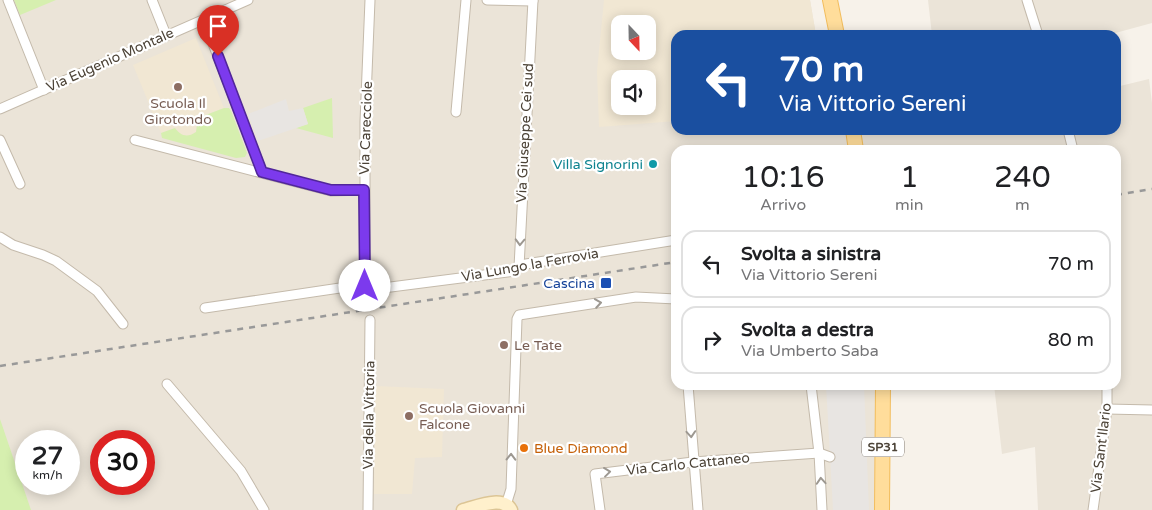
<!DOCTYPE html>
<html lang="it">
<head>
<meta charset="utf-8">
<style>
	body { margin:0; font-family:"Varela Round",sans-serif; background:#f6f6f6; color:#202124; height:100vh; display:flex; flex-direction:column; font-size:19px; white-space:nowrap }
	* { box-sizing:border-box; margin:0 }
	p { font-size:16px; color:#757577 }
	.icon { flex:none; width:28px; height:28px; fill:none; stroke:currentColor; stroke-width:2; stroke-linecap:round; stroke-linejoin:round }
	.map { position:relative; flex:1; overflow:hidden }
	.drawer { position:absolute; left:671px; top:145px; width:450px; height:245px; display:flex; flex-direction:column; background:#fff; border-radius:15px; box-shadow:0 2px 12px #0003 }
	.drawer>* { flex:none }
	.banner { position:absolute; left:671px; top:30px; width:450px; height:105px; border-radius:15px; box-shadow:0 2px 12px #0003; background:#1a4fa0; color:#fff; overflow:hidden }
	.needle { width:32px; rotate:158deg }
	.controls { position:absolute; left:611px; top:15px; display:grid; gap:10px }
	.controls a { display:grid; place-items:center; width:45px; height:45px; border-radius:10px; background:#fff; box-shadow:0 2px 12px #0003; font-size:25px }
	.speed { position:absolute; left:15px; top:430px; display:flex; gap:10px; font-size:25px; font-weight:700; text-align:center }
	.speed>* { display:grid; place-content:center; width:65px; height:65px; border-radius:50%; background:#fff; box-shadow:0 2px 12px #0003; line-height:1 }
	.speed small { font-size:12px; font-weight:400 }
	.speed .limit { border:8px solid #d22; background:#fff; color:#111 }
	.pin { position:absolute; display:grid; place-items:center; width:42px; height:42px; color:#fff; margin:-51px -21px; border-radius:50% 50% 50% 0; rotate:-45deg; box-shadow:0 0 5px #0007 }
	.pin .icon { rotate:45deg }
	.me { position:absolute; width:55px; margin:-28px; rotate:0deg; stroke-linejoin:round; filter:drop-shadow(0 0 4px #0008) }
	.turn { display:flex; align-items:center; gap:18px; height:105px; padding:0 25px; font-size:22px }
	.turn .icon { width:65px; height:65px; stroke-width:2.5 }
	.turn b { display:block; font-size:35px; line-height:42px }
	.eta { display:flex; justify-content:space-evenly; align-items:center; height:85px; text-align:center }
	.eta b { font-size:30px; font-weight:600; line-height:35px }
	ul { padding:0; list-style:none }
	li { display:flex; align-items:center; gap:15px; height:68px; margin:0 10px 8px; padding:0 15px; border:2px solid #e0e0e0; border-radius:15px }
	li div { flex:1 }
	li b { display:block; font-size:19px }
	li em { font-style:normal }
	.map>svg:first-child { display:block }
</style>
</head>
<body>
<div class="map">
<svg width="1152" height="510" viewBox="0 0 1152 510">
	<rect width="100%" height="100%" fill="#f7f2ea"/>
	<g fill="#ebe4d8" fill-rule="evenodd">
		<path d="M 0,0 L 810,0 L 816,35 L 676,35 L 676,130 L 1116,130 L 1116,87 L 1149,79 L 1152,103 L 1152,510 L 1038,510 L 1035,447 L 1002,454 L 994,385 L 1116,385 L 1116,150 L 676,150 L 676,385 L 887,385 L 890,510 L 0,510 ZM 620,24 L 648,24 L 648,51 L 620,51 ZM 620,79 L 648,79 L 648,106 L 620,106 ZM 26,441 L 69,441 L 69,484 L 26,484 ZM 101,441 L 144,441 L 144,484 L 101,484 Z"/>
		<polygon points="928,0 1152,0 1152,23 1108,35 932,35"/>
	</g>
	<g fill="#f1e7d3" fill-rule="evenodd">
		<path d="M 604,0 L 810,0 L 816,35 L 676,35 L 676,121 L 599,127 L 597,71 ZM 620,24 L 648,24 L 648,51 L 620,51 ZM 620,79 L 648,79 L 648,106 L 620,106 Z"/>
		<polygon points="196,38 224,108 198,118 196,132 191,136 186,136 179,134 174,128 161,133 133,65"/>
		<polygon points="375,386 444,389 442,457 415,458 412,494 374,494"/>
	</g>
	<g fill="#d6efaf">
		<polygon points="14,0 56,0 20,15"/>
		<polygon points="332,98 333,138 296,128 308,124 303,108"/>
		<path d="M 224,108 L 229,108 L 231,111 L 247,153 L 245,157 L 236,158 L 162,138 L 161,133 L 175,128 C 181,136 187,138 196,132 L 198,118 Z"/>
		<polygon points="0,419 31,510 0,510"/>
	</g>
	<g fill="#e8e5e2">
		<polygon points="286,99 289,111 303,108 308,124 258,141 248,114"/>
		<polygon points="826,385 864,385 869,510 833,510"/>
	</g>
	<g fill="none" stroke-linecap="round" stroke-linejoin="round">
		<g stroke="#c4baab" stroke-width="11">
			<g id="street">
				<polyline points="8,0 44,90"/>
				<polyline points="152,0 166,35"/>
				<polyline points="487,0 533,1"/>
				<polyline points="1027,0 1038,35"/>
				<polyline points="204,20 262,172"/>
				<polyline points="0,109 248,0"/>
				<polyline points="456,112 466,0"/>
				<polyline points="1068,130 1073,150"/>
				<polyline points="0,140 20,184"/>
				<polyline points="135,140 331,191 364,190"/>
				<polyline points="0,237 13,245 43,255 56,261 97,291 123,324"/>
				<polyline points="519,267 533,0"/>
				<polyline points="365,286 365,122 370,0"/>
				<polyline points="205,308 360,285 373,288 383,288 515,271 519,267 526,264 676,240"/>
				<polyline points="167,384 241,471 264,510"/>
				<polyline points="688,385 698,510"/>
				<polyline points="811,385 819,453 822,510"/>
				<polyline points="1107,409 1152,410"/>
				<polyline points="506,505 511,489 517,319 519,315 636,297 676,299"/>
				<polyline points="368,510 370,320"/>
				<polyline points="600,510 595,474 693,462 819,453 830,457"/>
				<polyline points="1093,510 1107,409 1107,385"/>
			</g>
		</g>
		<g stroke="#dcc595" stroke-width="15">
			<path id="secondary" d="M 463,510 C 476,507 503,495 511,510"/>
		</g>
		<g stroke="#f2bd5d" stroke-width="16">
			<g id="primary">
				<polyline points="830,0 837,35"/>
				<polyline points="853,130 856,150"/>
				<polyline points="882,510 883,385"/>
			</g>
		</g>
		<use href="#street" stroke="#fff" stroke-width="9"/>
		<use href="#secondary" stroke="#fff0cc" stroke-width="12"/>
		<use href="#primary" stroke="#ffdd9b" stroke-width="14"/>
		<g stroke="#999" stroke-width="2.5" stroke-dasharray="6 6" stroke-linecap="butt">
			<polyline points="1116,195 1152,189"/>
			<polyline points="0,366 676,262"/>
		</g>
	</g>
	<defs><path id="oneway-chevron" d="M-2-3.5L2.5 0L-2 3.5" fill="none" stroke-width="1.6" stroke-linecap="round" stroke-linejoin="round" transform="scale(1.25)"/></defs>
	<g stroke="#9d9891">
		<use href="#oneway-chevron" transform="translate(520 242) rotate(92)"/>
		<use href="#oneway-chevron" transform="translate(598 303) rotate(-9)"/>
		<use href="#oneway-chevron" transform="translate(691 434) rotate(86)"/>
		<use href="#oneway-chevron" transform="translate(511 457) rotate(-89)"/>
		<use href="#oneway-chevron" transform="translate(607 472) rotate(-7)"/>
		<use href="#oneway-chevron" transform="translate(821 481) rotate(-94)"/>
	</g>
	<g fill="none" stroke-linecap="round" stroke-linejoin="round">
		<g stroke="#51269a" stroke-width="12">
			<polyline id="route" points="218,56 262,172 331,190 364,190 365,286"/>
		</g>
		<use href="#route" stroke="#7c3aed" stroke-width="9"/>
	</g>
	<g fill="#8d6e63" stroke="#fff" stroke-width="2">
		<circle cx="178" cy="87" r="5"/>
		<circle cx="504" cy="345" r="5"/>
		<circle cx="409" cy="416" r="5"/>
	</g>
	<circle fill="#0f9aa8" stroke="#fff" stroke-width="2" cx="653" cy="164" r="5"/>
	<rect fill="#1a4fb4" stroke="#fff" stroke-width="2" x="600" y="277" width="12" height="12" rx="2.5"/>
	<circle fill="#e8710a" stroke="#fff" stroke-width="2" cx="524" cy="448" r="5"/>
	<g text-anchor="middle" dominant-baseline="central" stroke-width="4.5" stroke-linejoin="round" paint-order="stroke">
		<rect fill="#fff" stroke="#827b73" stroke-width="1" x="862" y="437.5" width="42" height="19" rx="4"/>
		<g font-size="12" font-weight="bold" fill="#4c4337">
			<text x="883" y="447">SP31</text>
		</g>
		<g font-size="14" fill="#4c4337" stroke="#fff">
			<text transform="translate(110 60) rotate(-24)">Via Eugenio Montale</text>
			<text transform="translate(366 128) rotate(-88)">Via Carecciole</text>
			<text transform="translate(525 133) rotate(-87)">Via Giuseppe Cei sud</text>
			<text transform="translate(530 265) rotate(-10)">Via Lungo la Ferrovia</text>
			<text transform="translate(369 415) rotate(-89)">Via della Vittoria</text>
			<text transform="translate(1101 448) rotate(-83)">Via Sant'Ilario</text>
			<text transform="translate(688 464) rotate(-6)">Via Carlo Cattaneo</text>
		</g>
		<g font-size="14" fill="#785e54" stroke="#fff" text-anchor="start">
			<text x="178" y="103" text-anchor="middle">Scuola Il<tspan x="178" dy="16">Girotondo</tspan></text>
			<text x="514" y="345">Le Tate</text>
			<text x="419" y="408">Scuola Giovanni<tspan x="419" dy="16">Falcone</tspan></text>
		</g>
		<g font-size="14" fill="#0d838f" stroke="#fff" text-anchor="end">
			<text x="643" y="164">Villa Signorini</text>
		</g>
		<g font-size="14" fill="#164399" stroke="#fff" text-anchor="end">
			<text x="595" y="283">Cascina</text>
		</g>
		<g font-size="14" fill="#c56008" stroke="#fff" text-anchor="start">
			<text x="534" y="448">Blue Diamond</text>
		</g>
	</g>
</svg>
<div class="controls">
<a><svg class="needle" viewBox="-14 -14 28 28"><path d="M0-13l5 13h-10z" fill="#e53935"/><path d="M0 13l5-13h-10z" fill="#757577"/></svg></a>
<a><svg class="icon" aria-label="sound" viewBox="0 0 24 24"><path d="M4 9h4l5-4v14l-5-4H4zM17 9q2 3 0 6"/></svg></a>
</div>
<div class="speed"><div>27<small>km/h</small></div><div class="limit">30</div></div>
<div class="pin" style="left:218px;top:56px;background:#d93025"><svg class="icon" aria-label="arrive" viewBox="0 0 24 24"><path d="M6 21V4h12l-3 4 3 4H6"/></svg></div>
<svg class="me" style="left:365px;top:286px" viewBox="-20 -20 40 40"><circle r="19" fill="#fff"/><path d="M0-13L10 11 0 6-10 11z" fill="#7c3aed"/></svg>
<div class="banner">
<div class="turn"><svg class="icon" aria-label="left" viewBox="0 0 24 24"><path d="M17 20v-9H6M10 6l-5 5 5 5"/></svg><div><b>70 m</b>Via Vittorio Sereni</div></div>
</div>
<section class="drawer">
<div class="eta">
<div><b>10:16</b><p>Arrivo</p></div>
<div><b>1</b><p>min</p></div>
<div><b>240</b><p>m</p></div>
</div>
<ul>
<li><svg class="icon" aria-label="left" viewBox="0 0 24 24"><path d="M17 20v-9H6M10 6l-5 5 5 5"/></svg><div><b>Svolta a sinistra</b><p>Via Vittorio Sereni</p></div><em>70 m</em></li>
<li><svg class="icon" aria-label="right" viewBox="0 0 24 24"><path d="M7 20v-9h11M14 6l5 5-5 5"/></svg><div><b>Svolta a destra</b><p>Via Umberto Saba</p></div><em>80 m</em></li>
</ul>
</section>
</div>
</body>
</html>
